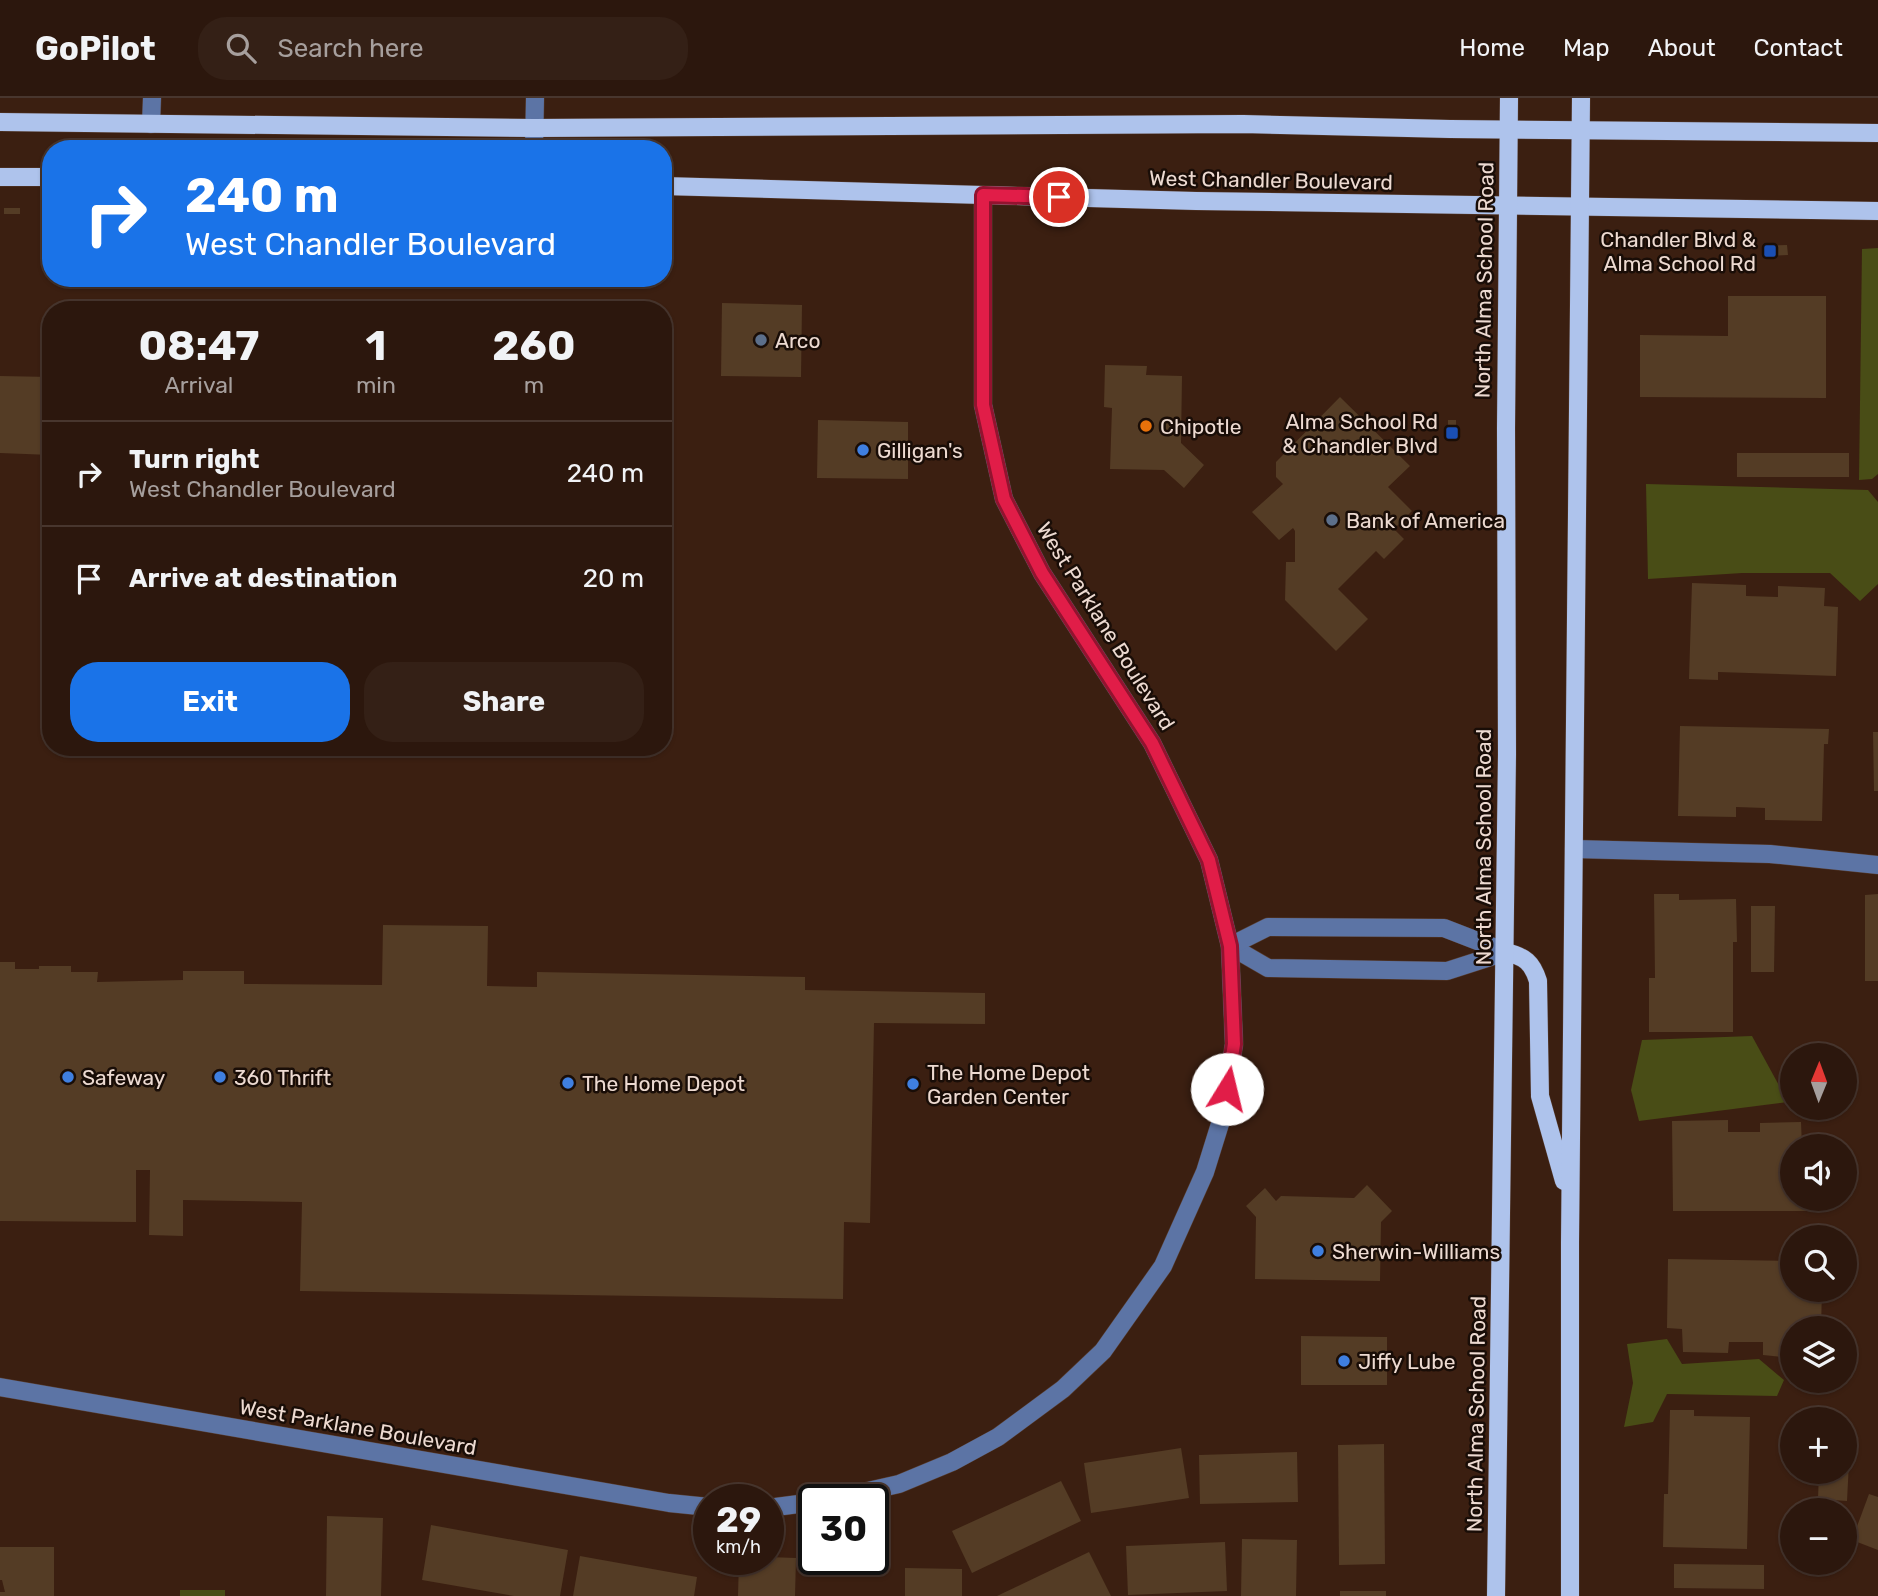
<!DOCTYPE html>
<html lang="en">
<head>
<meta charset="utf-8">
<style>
	body { margin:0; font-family:Rubik,sans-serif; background:#342016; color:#f1f3f6; height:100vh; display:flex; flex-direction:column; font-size:26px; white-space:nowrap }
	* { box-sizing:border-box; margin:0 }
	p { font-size:23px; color:#a69f9d }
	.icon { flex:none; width:38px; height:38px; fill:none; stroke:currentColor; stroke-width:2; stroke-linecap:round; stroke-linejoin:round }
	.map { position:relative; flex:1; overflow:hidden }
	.drawer { position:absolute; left:42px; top:203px; width:630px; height:455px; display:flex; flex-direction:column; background:#2c170d; border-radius:28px; box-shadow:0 2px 5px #0004,0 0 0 2px #48362e }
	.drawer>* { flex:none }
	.banner { position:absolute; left:42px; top:42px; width:630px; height:147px; border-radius:28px; box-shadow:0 2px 5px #0004,0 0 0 2px #48362e; background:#1a73e8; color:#fff; overflow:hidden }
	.needle { width:46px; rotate:1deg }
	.buttons { position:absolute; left:1780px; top:945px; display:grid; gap:14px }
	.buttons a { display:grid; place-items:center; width:77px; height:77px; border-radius:50%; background:#2c170d; box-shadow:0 2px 5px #0004,0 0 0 2px #48362e; font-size:35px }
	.speed { position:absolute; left:693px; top:1386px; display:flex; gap:14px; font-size:35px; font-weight:700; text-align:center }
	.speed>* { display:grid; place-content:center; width:91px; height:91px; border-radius:50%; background:#2c170d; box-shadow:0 2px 5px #0004,0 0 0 2px #48362e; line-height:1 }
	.speed small { font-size:18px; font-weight:400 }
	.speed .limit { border:4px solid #111; border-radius:10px; background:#fff; color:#111 }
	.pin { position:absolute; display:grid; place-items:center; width:60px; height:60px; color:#fff; margin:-30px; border:4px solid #fff; border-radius:50%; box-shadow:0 2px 7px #0007 }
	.me { position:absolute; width:77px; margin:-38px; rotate:9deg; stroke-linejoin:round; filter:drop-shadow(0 0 5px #0008) }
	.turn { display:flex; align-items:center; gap:24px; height:147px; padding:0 28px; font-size:32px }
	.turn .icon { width:91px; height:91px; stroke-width:2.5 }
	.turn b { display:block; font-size:49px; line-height:60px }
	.eta { display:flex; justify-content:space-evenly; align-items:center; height:119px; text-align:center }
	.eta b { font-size:42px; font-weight:700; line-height:49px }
	.button { display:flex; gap:14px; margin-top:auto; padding:14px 28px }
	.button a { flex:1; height:80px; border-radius:28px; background:#1a73e8; color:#fff; font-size:28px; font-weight:700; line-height:80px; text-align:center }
	.button a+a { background:#342016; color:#f1f3f6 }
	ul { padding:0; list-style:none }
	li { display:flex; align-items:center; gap:21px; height:105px; padding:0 28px; border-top:2px solid #48362e }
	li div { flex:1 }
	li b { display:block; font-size:26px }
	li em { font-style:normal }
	header { display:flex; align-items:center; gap:42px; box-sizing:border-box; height:98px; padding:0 35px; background:#2c170d; border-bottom:2px solid #48362e }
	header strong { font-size:33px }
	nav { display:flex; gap:38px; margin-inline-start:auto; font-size:24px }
	.search { width:490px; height:63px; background:#342016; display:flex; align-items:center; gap:18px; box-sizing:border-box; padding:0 24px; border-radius:28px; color:#a69f9d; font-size:26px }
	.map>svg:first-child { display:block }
</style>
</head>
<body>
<header>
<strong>GoPilot</strong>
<div class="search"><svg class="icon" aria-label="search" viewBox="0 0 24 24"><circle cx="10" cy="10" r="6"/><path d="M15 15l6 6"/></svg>Search here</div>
<nav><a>Home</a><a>Map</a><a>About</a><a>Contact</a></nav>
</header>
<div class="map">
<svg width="1878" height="1498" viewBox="0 0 1878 1498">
	<rect width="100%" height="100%" fill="#3b1f11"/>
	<g fill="#494d16">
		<polygon points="1878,150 1878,376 1872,381 1859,382 1862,151"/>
		<polygon points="1646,386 1868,392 1878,404 1878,486 1860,503 1830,475 1742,475 1648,481"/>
		<polygon points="1752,938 1788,1004 1639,1023 1631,992 1642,942"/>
		<polygon points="1667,1241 1682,1266 1759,1261 1784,1282 1777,1298 1667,1296 1653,1324 1624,1329 1633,1285 1627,1246"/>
		<rect x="180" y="1492" width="45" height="6"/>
	</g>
	<g fill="#543c25">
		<rect x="4" y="110" width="16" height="6"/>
		<polygon points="1787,147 1788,157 1763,158 1762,148"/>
		<polygon points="1728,198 1826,198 1826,300 1640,299 1640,237 1728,238"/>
		<polygon points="722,205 802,207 801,279 721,278"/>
		<polygon points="401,208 447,209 447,212 401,212"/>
		<polygon points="1105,267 1147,268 1146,277 1182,278 1181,345 1204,367 1184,390 1164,372 1110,371 1112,310 1104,309"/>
		<polygon points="0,278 51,279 51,357 0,355"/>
		<polygon points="1340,299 1410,368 1388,389 1412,413 1394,431 1404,441 1384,461 1376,453 1338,491 1368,521 1336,553 1285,502 1286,464 1295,464 1295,433 1293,430 1279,442 1252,414 1283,386 1276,379 1276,364"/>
		<polygon points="818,322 908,324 908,381 817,380"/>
		<rect x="1448" y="322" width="8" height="16"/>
		<rect x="1737" y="355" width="112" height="24"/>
		<polygon points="1692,485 1746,487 1746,498 1778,499 1778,488 1825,490 1824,508 1838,509 1836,578 1718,574 1718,582 1689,581"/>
		<polygon points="1680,628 1829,631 1828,646 1824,646 1822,723 1765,722 1765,710 1736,709 1736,719 1678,718"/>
		<polygon points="1873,634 1878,634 1878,693 1874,693"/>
		<polygon points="1654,796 1679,796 1679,802 1736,801 1737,844 1733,844 1733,934 1649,934 1649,880 1655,880"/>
		<polygon points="1878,796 1878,883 1865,883 1865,797"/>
		<polygon points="1751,808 1775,808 1774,874 1751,874"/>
		<polygon points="383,827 488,828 487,888 537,889 537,874 805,879 805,892 985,895 985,926 874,925 870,1125 844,1124 843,1201 300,1193 302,1104 183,1102 183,1138 149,1137 150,1072 136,1072 136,1124 0,1123 0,864 15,864 15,871 39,871 39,868 71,868 71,874 98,874 97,884 183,882 183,873 244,873 244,886 382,887"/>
		<polygon points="1728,1022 1728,1034 1760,1034 1760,1025 1801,1024 1802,1048 1792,1048 1792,1101 1821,1101 1821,1113 1673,1113 1672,1023"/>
		<polygon points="1367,1087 1392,1113 1381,1124 1380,1183 1255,1181 1256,1119 1246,1108 1265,1090 1276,1103 1281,1098 1354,1100"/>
		<polygon points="1668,1161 1792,1163 1792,1192 1822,1192 1821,1230 1792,1230 1792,1260 1763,1257 1763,1244 1729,1244 1728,1255 1683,1254 1682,1231 1667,1230"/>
		<polygon points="1301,1238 1387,1239 1387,1287 1301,1287"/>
		<polygon points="1670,1312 1694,1312 1694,1318 1750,1319 1747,1451 1663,1449 1664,1396 1668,1396"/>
		<polygon points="1844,1344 1850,1345 1847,1403 1818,1401 1819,1374 1844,1374"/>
		<polygon points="1384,1346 1385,1466 1339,1467 1338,1347"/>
		<polygon points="1181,1350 1189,1400 1091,1415 1084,1365"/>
		<polygon points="1297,1354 1298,1404 1200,1406 1199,1357"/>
		<polygon points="1061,1383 1081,1423 972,1475 952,1433"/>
		<polygon points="1869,1396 1878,1399 1878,1452 1852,1442"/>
		<polygon points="327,1418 383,1420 381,1498 326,1498"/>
		<polygon points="431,1427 568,1452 560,1498 514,1498 422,1482"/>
		<polygon points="1242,1441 1297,1442 1296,1498 1241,1498"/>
		<polygon points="1225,1444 1227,1493 1128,1497 1126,1448"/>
		<polygon points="0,1449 54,1449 54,1498 0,1498 0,1494 5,1494 2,1482 0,1482"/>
		<polygon points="1089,1454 1111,1498 997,1498"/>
		<polygon points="580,1458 697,1479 694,1498 573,1498"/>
		<polygon points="768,1459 796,1460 795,1498 738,1498 739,1461 768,1461"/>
		<polygon points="1674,1466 1764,1467 1764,1491 1674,1490"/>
		<polygon points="905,1470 962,1471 962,1498 905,1498"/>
		<rect x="1340" y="1493" width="46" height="5"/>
	</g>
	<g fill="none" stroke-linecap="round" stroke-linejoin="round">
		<g stroke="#573d30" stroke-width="19">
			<g id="minor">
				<polyline points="151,26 152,0"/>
				<polyline points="534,51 535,0"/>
				<polyline points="1574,751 1770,756 1878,767"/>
				<polyline points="1230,848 1268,870 1447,873 1506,854"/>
				<polyline points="1230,848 1268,829 1444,830 1506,854"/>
				<polyline points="0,1289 669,1405 709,1409"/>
				<polyline points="828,1402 899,1386 952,1364 998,1339 1063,1291 1103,1253 1163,1168 1205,1074 1224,1013 1234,946 1230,848 1209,762 1152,645 1042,475 1004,401 983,307 983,97"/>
				<polyline points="768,1410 814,1404"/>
			</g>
		</g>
		<g stroke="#573d30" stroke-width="19">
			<g id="major">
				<polyline points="0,24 534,30 1243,26 1450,31 1878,35"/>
				<polyline points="0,79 51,79"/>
				<polyline points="663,88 1196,103 1878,113"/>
				<path d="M 1506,854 C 1525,859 1532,864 1538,883 L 1540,998 L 1564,1083"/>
				<polyline points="1496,1498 1507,656 1506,330 1509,0"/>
				<polyline points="1570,1498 1570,1144 1581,0"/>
			</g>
		</g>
		<use href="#minor" stroke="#5c74a5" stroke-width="18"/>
		<use href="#major" stroke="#aec3ec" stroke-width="18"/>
	</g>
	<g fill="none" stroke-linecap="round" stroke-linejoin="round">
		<g stroke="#92132f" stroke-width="18">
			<polyline id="route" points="1059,99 983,97 983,307 1004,401 1042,475 1152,645 1209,762 1230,848 1234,946 1227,991"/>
		</g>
		<use href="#route" stroke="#e11d48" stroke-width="12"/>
	</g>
	<g fill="#1a4fb4" stroke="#190d07" stroke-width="2.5">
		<rect x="1763" y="146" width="14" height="14" rx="3.5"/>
		<rect x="1445" y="328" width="14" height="14" rx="3.5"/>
	</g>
	<g fill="#5c6f8a" stroke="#190d07" stroke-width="2.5">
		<circle cx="761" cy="242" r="7"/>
		<circle cx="1332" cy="422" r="7"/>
	</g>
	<circle fill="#e8710a" stroke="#190d07" stroke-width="2.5" cx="1146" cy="328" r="7"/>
	<g fill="#3f7fe0" stroke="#190d07" stroke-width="2.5">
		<circle cx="863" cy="352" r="7"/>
		<circle cx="68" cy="979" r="7"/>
		<circle cx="220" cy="979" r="7"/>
		<circle cx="568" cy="985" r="7"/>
		<circle cx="913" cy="986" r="7"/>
		<circle cx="1318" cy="1153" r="7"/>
		<circle cx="1344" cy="1263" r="7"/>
	</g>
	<g text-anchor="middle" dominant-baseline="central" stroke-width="5" stroke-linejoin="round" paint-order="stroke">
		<g font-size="21" fill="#eddad1" stroke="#190d07">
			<text transform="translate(1271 82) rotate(1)">West Chandler Boulevard</text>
			<text transform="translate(1484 182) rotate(-89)">North Alma School Road</text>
			<text transform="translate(1106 528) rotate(58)">West Parklane Boulevard</text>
			<text transform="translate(1483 749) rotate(-90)">North Alma School Road</text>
			<text transform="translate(1476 1316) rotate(-89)">North Alma School Road</text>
			<text transform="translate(358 1329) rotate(10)">West Parklane Boulevard</text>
		</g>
		<g font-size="21" fill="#eddad1" stroke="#190d07" text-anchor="start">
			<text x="1756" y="141" text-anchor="end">Chandler Blvd &amp;<tspan x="1756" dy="24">Alma School Rd</tspan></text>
			<text x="775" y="242">Arco</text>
			<text x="1438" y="323" text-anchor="end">Alma School Rd<tspan x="1438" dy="24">&amp; Chandler Blvd</tspan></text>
			<text x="1160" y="328">Chipotle</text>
			<text x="877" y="352">Gilligan's</text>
			<text x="1346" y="422">Bank of America</text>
			<text x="927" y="974">The Home Depot<tspan x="927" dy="24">Garden Center</tspan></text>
			<text x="82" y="979">Safeway</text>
			<text x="234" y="979">360 Thrift</text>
			<text x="582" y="985">The Home Depot</text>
			<text x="1332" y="1153">Sherwin-Williams</text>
			<text x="1358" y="1263">Jiffy Lube</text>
		</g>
	</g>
</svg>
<div class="buttons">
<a><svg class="needle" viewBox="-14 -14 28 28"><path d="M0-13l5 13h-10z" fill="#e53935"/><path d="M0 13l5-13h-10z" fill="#a69f9d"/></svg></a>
<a><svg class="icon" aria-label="sound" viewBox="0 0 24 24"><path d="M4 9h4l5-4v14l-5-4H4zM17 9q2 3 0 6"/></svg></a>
<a><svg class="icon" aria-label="search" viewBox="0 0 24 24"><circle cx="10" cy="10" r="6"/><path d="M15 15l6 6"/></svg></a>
<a><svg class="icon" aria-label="layers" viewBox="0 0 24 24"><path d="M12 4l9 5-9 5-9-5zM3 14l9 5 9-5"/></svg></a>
<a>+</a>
<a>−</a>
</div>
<div class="speed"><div>29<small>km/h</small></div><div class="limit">30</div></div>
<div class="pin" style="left:1059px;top:99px;background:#d93025"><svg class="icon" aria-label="arrive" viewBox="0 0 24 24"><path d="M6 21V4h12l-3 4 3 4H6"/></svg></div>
<svg class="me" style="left:1227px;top:991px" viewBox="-20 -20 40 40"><circle r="19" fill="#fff"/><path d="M0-13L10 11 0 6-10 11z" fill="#e11d48"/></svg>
<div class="banner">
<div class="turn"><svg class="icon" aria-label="right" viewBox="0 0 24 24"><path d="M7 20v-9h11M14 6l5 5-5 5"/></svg><div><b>240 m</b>West Chandler Boulevard</div></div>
</div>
<section class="drawer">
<div class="eta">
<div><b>08:47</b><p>Arrival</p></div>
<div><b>1</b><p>min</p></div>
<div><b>260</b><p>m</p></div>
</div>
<ul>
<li><svg class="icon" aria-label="right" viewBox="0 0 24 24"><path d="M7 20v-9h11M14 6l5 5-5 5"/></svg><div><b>Turn right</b><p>West Chandler Boulevard</p></div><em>240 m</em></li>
<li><svg class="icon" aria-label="arrive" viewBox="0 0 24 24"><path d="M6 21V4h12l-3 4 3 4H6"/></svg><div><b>Arrive at destination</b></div><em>20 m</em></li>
</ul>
<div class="button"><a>Exit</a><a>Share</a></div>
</section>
</div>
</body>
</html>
